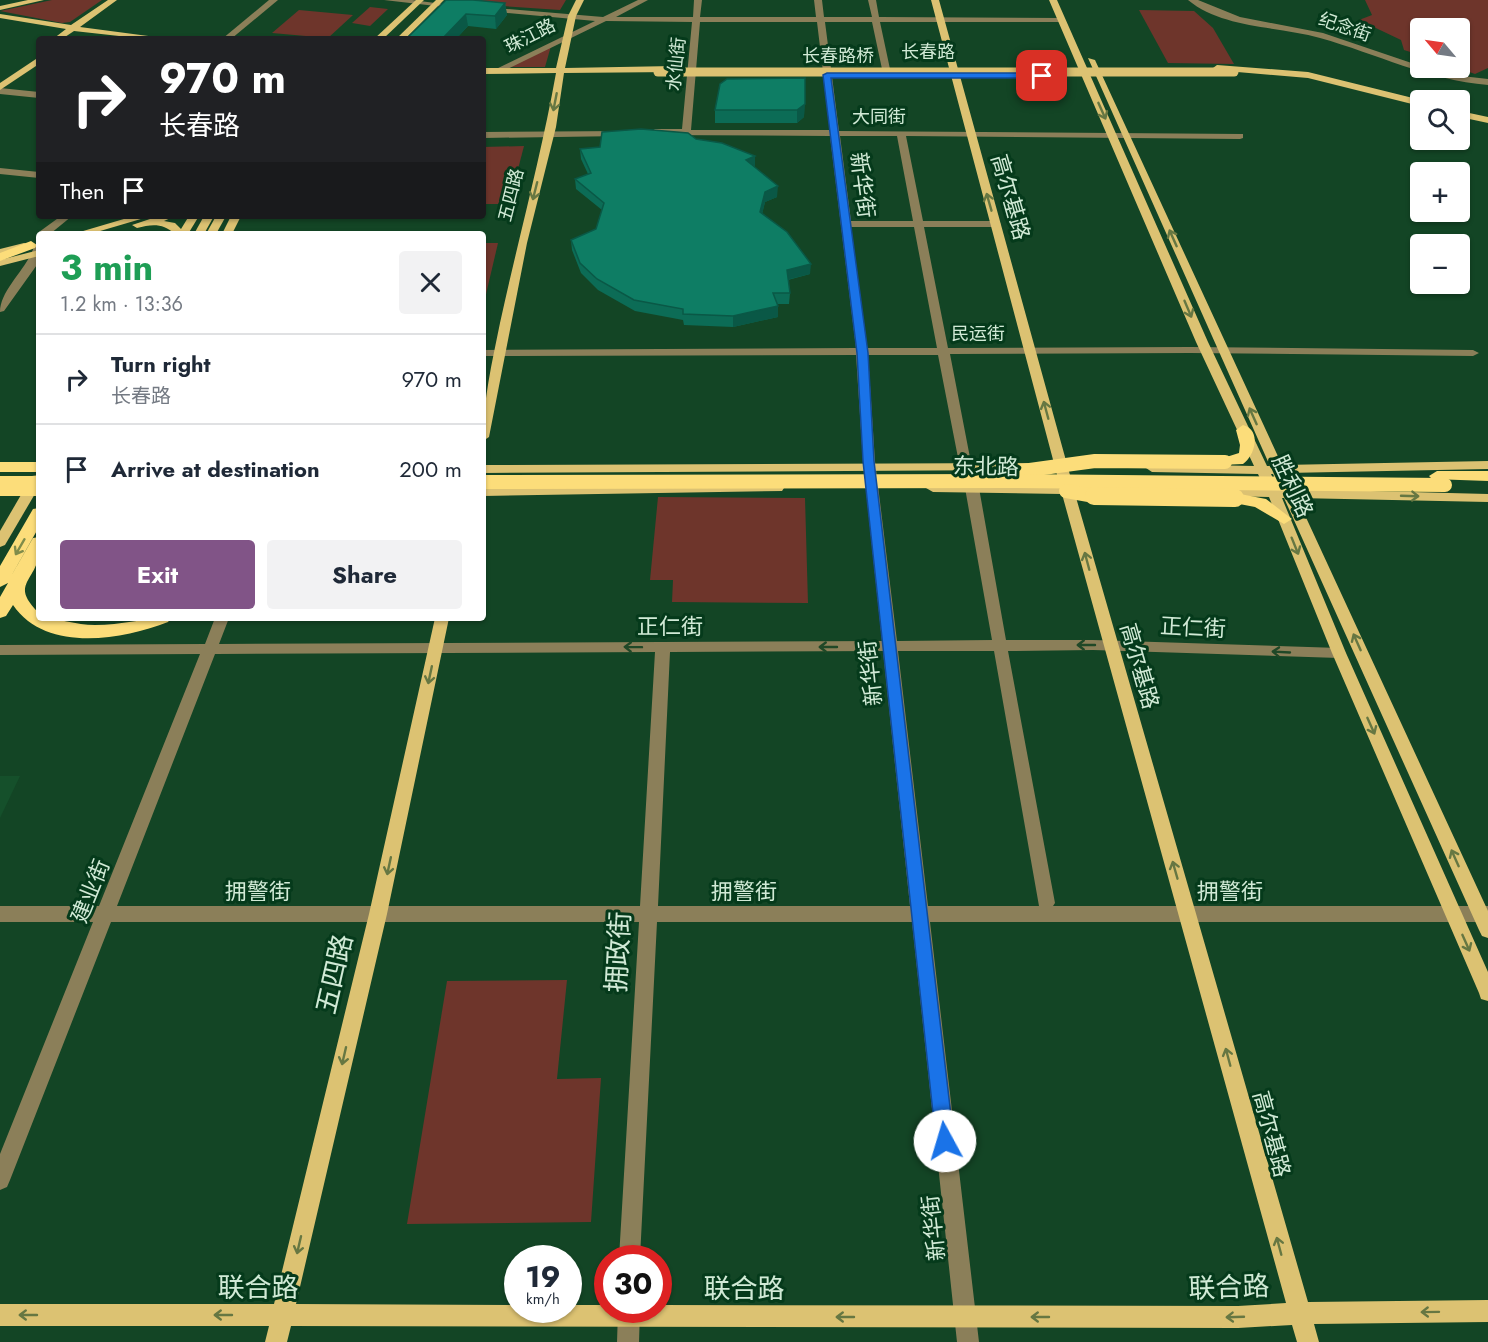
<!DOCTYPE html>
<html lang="en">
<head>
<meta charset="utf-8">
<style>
	body { margin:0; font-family:Jost,"Noto Sans SC",sans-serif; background:#f2f2f3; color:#1f2937; height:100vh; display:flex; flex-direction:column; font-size:22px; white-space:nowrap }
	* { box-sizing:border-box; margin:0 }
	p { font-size:20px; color:#747a83 }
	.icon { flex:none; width:33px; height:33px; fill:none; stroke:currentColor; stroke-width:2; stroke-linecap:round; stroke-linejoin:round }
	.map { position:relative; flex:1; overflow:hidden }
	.side { position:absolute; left:36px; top:231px; width:450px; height:390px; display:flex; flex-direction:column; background:#fff; border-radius:6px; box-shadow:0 2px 4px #0004 }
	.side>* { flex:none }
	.hud { position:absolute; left:36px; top:36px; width:450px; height:183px; border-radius:6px; box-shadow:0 2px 4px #0004; background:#202124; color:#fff; overflow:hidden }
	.needle { width:39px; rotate:299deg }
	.buttons { position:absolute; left:1410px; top:18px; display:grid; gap:12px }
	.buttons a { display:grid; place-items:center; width:60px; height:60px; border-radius:6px; background:#fff; box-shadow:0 2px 4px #0004; font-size:30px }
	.speed { position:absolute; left:504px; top:1245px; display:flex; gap:12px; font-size:30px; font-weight:700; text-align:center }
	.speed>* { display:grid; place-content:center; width:78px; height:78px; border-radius:50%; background:#fff; box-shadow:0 2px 4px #0004; line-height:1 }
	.speed small { font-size:15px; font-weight:400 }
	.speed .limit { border:9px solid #d22; background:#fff; color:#111 }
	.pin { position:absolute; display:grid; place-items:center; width:51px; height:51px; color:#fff; margin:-26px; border-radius:12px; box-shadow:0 3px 9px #0006 }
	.me { position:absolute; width:66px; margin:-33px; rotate:354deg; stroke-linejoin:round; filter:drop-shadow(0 0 4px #0008) }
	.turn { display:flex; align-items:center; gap:21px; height:126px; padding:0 24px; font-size:27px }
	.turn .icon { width:78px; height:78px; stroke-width:2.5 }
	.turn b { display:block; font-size:42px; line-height:51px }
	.then { display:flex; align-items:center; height:57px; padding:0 24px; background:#0003; gap:12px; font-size:22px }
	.round { display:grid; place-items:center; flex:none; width:63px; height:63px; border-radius:6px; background:#f2f2f3 }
	.overview { display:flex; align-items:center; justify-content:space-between; height:102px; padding:0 24px }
	h1 { font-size:36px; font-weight:700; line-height:45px; color:#1e9e55 }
	.primary-button { display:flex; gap:12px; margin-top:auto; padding:12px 24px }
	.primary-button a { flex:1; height:69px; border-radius:6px; background:#815487; color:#fff; font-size:24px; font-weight:700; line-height:69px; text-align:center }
	.primary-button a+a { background:#f2f2f3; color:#1f2937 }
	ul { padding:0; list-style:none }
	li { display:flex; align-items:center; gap:18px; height:90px; padding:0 24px; border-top:2px solid #e0e1e3 }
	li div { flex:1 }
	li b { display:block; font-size:22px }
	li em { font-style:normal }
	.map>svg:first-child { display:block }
</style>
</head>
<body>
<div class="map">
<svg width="1488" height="1342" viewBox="0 0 1488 1342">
	<rect width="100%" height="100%" fill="#134525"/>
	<polygon fill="#15502b" points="0,776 20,776 0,818"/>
	<g fill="#6e352b">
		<polygon points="52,0 102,0 70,22 62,23 0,11"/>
		<polygon points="446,0 566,0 560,10 444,2"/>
		<polygon points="1365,0 1488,0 1488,68 1475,74 1458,68 1460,28 1420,28 1420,55 1404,50 1401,40 1359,20 1372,15"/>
		<polygon points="370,7 388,9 370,26 352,23"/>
		<polygon points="299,10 353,15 328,38 272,33"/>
		<polygon points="1139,10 1194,11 1213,28 1234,64 1168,63"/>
		<polygon points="551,46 545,67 507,67"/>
		<polygon points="524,146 509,204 483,204 483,147"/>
		<polygon points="483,243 498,243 483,307"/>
		<polygon points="658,497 805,498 808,603 672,602 673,580 650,580"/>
		<polygon points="567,980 557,1079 601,1078 591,1222 407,1224 447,981"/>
	</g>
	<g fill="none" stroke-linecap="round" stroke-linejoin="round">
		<g fill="#8b7f59" fill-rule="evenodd">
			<polygon points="269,0 278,0 231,39 222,39"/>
			<polygon points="384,0 412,0 466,7 462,9"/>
			<path d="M 638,0 L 648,0 L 616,17 L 693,17 L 694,0 L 702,0 L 700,17 L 816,17 L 814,0 L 822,0 L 824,17 L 872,17 L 868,0 L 876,0 L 879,17 L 1061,18 L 1065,20 L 1061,22 L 880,22 L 890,69 L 886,72 L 882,69 L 872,22 L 825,22 L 839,131 L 1243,134 L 1243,138 L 1240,139 L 906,136 L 923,221 L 996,221 L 1001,224 L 996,227 L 924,227 L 948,348 L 1190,347 L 1473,350 L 1479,353 L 1473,356 L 1190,353 L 950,354 L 972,468 L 966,472 L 960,468 L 938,355 L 868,355 L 875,461 L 897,641 L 992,640 L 965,488 L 972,484 L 979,488 L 1006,640 L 1093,640 L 1339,648 L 1346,653 L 1339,658 L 1093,650 L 1008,651 L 1055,903 L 1053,906 L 1488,906 L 1488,922 L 930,922 L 979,1342 L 957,1342 L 912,922 L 657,922 L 640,1258 L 619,1258 L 639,922 L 111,922 L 10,1180 L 7,1187 L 0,1190 L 0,1154 L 93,922 L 0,922 L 0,906 L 99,906 L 200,654 L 0,655 L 0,645 L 205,644 L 215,618 L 229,618 L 219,644 L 882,641 L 863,461 L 856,355 L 483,356 L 483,350 L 856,348 L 830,136 L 655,135 L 650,132 L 655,129 L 682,129 L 692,22 L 606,21 L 499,73 L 492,71 L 595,21 L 486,11 L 482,9 L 483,7 L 603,17 ZM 700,22 L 817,22 L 830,130 L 691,130 ZM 840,136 L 897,136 L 913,221 L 851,221 ZM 851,227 L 914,227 L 937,348 L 867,348 ZM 883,651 L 910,906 L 658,906 L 670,652 ZM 898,651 L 994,651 L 1039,906 L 928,906 ZM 655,652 L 640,906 L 117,906 L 215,654 Z"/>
			<path d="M 1188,0 L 1198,0 L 1240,17 L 1323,33 L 1444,74 L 1488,79 L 1488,85 C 1428,80 1377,54 1320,38 C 1279,26 1223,29 1188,0 Z"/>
			<polygon points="0,88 39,92 39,98 0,94"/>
			<polygon points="625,131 627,133 622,136 483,138 483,132"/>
			<polygon points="0,168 39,172 39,178 0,174"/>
			<polygon points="61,216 72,216 50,234 39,236 39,232"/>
			<path d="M 39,244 L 39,262 L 4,311 L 0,312 C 0,290 26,270 34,247 Z"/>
			<polygon points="618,1310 640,1310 639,1342 617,1342"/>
		</g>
		<g fill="#dcc272" fill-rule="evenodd">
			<polygon points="28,0 44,0 0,10 0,6"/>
			<polygon points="108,0 117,0 80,27 171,39 146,39 74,31 62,39 53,39 66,29 0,18 0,14 71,25"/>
			<polygon points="416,0 424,0 383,39 374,39"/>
			<polygon points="436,0 444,0 405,39 396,39"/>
			<path d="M 576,0 L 584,0 L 576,16 L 565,68 L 674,66 L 678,69 L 674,72 L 564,73 L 556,127 L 527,243 L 489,437 L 483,441 C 483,400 492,363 500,323 C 518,240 541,157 556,73 L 483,74 L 483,68 L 556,68 L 568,16 Z"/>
			<polygon points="931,0 939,0 1073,486 1082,487 1084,490 1075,494 1308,1302 1488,1300 1488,1322 1314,1324 1319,1342 1297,1342 1292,1325 1238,1328 291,1326 287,1342 265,1342 269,1326 0,1326 0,1304 274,1304 369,914 435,618 449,618 387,914 296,1304 518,1305 518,1310 568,1310 568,1305 608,1305 608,1310 658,1310 658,1305 1238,1306 1286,1303 1062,494 933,492 926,488 933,484 1060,486"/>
			<path d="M 1049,0 L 1057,0 L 1208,342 L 1267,466 L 1270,466 L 1088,58 L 1095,60 L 1282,465 L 1488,461 L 1488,469 L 1286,473 L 1293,489 L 1488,494 L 1488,502 L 1297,498 L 1488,911 L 1488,938 L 1482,936 L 1479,930 L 1284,498 L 1282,498 L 1346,653 L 1488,972 L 1488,1001 L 1481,999 L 1479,993 L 1332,653 L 1269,497 L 1221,496 L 1214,492 L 1221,488 L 1265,489 L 1258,474 L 1152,472 L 1146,468 L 1152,464 L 1254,466 L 1196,342 ZM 1271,474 L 1273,474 L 1280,489 L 1278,489 Z"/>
			<polygon points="39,57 39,64 0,90 0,83"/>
			<polygon points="1217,65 1308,72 1421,100 1420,106 1308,78 1214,70 1213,68"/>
			<polygon points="1460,111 1488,117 1488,123 1460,117"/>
			<polygon points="134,216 151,216 90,234 73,234"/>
			<path d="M 159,216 L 175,216 L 164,221 L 175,223 L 181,229 L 189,216 L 199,216 L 188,234 L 175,234 C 163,223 152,224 137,228 L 132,225 Z"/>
			<polygon points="204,216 214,216 204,234 194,234"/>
			<polygon points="216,216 226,216 216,234 206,234"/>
			<polygon points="231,216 241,216 232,234 222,234"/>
			<polygon points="24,243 28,244 28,248 0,255 0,249"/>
			<polygon points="39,250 39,256 0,266 0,260"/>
			<polygon points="1029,463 1034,464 1034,470 483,473 483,465"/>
			<polygon points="39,475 39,487 5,545 0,547 0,531 32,476"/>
			<polygon points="777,484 782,485 784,488 782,491 483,496 483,488"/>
		</g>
		<g fill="#fcdd7a" fill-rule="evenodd">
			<polygon points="31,241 37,245 35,248 0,261 0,253"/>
			<path d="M 1243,425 C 1262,430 1255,456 1243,464 L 1220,465 L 1217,462 L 1220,459 L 1239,453 L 1240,445 L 1236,430 Z"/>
			<rect x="0" y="462" width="39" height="10"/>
			<polygon points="1437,471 1488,471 1488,481 1432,479 1429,476"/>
			<rect x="0" y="486" width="39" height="10"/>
			<polygon points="1235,493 1266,499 1292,519 1284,524 1255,507 1229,502 1227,498"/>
			<path d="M 39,508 L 39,527 L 10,578 L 33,538 L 39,537 C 39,543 40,551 39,556 C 33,583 11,585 39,613 L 39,618 C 58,618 76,625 95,625 C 121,625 145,618 171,618 L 168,622 C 121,640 46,653 13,605 L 6,616 L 0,618 L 0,597 L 8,583 L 0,587 L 0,566 L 33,509 Z"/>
		</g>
		<polyline stroke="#dcc272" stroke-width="9" points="658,72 1234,72"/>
		<g stroke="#fcdd7a" stroke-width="14">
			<polyline points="1014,472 1095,461 1225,462"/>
			<polyline points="483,482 1008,481 1445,485"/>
			<polyline points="0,483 39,483"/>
			<polyline points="1066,491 1100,497 1151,497"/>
		</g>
		<polyline stroke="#fcdd7a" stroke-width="18" points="1094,496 1235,498"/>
	</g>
	<g fill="#0c6c56">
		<polygon points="446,0 505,3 507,15 496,29 468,26 456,39 406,39"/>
		<polygon points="805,78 804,117 797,123 715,123 715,110"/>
		<polygon points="696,139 755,156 755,166 754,167 777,197 765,202 762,214 810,274 788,280 790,293 789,304 777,304 778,317 733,327 684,325 683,320 635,311 598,290 581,273 572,250 571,240 596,229 602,210 576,189 575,179 588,174 581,159 580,149"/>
	</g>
	<g fill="#0a5846">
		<polygon points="505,3 507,15 496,29 495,16"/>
		<polygon points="466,14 468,26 456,39 442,39"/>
		<polygon points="805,104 804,117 797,123 797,110"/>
		<polygon points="755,156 755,166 746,171 746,160"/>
		<polygon points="778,186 777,197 765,202 760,223 760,212 765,192"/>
		<polygon points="811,264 810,274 786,280 787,270"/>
		<polygon points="778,306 778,317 733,327 733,316"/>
	</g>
	<g fill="#0e7d64" stroke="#0a5846" stroke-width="1.5">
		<polygon points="446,0 473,0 505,3 495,16 466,14 442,39 406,39"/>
		<polygon points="805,78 805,104 797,110 715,110 720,84 727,79"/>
		<polygon points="641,129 688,133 696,139 722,143 755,156 746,160 778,186 765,192 760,212 787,232 811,264 787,270 790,293 773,293 778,306 733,316 683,314 683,309 634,300 597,279 580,263 571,240 596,229 604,203 575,179 591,173 580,149 600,147 602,132"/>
	</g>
	<defs><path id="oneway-shaft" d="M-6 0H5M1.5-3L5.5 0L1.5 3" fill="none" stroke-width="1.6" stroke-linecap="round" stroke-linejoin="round" transform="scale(1.5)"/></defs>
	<g stroke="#667742">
		<use href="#oneway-shaft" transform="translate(555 102) rotate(101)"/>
		<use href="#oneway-shaft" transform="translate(1102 111) rotate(66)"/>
		<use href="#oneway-shaft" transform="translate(535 191) rotate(104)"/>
		<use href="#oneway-shaft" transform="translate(989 202) rotate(-106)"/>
		<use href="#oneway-shaft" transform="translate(1173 238) rotate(-114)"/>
		<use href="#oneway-shaft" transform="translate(1188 309) rotate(67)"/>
		<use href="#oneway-shaft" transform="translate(1046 410) rotate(-105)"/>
		<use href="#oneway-shaft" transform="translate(1253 416) rotate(-114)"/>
		<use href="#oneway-shaft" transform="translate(1410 496) rotate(2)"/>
		<use href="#oneway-shaft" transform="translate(1295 546) rotate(68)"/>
		<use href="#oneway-shaft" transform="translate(1087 561) rotate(-105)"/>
		<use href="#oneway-shaft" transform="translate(1357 642) rotate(-114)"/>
		<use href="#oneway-shaft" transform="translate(430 675) rotate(102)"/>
		<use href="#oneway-shaft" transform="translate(1371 726) rotate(66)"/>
		<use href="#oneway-shaft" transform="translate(1455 858) rotate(-114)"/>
		<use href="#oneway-shaft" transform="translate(389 866) rotate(102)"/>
		<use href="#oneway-shaft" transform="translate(1175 870) rotate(-106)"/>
		<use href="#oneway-shaft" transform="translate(1466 943) rotate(66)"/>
		<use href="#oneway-shaft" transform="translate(344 1056) rotate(103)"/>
		<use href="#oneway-shaft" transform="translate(1228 1057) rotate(-105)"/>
		<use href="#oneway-shaft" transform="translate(299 1245) rotate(103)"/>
		<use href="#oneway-shaft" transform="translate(1279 1246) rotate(-105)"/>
		<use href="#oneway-shaft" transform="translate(1430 1312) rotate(179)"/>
		<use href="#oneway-shaft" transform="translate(28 1315) rotate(-180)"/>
		<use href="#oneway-shaft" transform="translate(223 1315) rotate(-180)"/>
		<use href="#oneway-shaft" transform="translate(845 1317) rotate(-180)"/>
		<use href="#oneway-shaft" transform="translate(1040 1317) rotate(-180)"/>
		<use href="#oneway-shaft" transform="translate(1235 1317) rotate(178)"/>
	</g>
	<use stroke="#808c4a" href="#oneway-shaft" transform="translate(20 547) rotate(120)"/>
	<g stroke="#204827">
		<use href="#oneway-shaft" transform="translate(1086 645) rotate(180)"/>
		<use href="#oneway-shaft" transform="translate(633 647) rotate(-179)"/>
		<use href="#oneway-shaft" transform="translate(828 647) rotate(180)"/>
		<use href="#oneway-shaft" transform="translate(1281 652) rotate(-177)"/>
	</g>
	<polygon fill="#1a73e8" stroke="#114b97" stroke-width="1.5" points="827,73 1042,73 1046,76 1042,78 831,78 868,353 874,461 954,1141 952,1147 945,1150 939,1147 936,1141 863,461 857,353 823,75"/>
	<g text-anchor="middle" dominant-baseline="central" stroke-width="6" stroke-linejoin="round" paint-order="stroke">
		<g font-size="18" fill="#d1ead6" stroke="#053a1b">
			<text transform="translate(1345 27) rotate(19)">纪念街</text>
			<text transform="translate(530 36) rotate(-27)">珠江路</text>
			<text x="928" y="52">长春路</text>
			<text x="838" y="56">长春路桥</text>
			<text transform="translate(676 64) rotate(-84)">水仙街</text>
			<text x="879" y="117">大同街</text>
			<text transform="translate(511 195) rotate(-76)">五四路</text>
			<text x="978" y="334">民运街</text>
		</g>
		<g font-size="22" fill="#d1ead6" stroke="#053a1b">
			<text transform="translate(863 185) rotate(83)">新华街</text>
			<text transform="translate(1011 197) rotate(74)">高尔基路</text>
			<text transform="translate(986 466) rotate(1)">东北路</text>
			<text transform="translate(1293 486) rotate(65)">胜利路</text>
			<text x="670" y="626">正仁街</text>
			<text transform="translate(1193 627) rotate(3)">正仁街</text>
			<text transform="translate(1140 666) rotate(74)">高尔基路</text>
			<text transform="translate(870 673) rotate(-96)">新华街</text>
			<text transform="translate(90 891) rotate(-68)">建业街</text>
			<text x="258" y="891">拥警街</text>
			<text x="744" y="891">拥警街</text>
			<text x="1230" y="891">拥警街</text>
			<text transform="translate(1272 1134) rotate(75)">高尔基路</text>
			<text transform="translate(933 1228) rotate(-96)">新华街</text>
		</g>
		<g font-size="27" fill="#d1ead6" stroke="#053a1b">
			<text transform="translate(618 952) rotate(-87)">拥政街</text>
			<text transform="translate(334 974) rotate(-77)">五四路</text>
			<text x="258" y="1287">联合路</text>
			<text transform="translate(1229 1287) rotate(-2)">联合路</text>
			<text x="744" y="1288">联合路</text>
		</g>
	</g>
</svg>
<div class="buttons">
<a><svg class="needle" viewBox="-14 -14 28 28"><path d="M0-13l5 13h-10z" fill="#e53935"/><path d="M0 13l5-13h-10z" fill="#747a83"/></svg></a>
<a><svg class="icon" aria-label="search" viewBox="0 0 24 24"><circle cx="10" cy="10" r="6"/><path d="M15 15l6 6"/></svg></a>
<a>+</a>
<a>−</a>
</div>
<div class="speed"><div>19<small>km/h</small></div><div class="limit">30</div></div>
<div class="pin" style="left:1042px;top:76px;background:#d93025"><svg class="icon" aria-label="arrive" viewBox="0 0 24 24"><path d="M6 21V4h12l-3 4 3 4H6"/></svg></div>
<svg class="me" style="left:945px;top:1141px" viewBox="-20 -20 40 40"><circle r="19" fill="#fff"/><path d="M0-13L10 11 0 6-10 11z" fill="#1a73e8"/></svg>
<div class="hud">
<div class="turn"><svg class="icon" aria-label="right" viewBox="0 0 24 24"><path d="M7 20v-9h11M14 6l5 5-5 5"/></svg><div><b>970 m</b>长春路</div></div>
<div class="then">Then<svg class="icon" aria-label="arrive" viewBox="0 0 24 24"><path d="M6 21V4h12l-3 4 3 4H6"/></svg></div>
</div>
<section class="side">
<div class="overview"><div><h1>3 min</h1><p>1.2 km · 13:36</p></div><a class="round"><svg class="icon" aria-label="close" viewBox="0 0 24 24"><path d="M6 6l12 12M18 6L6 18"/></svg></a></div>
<ul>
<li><svg class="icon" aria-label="right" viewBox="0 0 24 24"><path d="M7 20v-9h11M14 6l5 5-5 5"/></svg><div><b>Turn right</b><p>长春路</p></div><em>970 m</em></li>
<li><svg class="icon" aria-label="arrive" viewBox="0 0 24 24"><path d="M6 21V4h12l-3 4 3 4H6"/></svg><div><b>Arrive at destination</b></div><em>200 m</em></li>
</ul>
<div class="primary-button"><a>Exit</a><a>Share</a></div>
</section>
</div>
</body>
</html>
